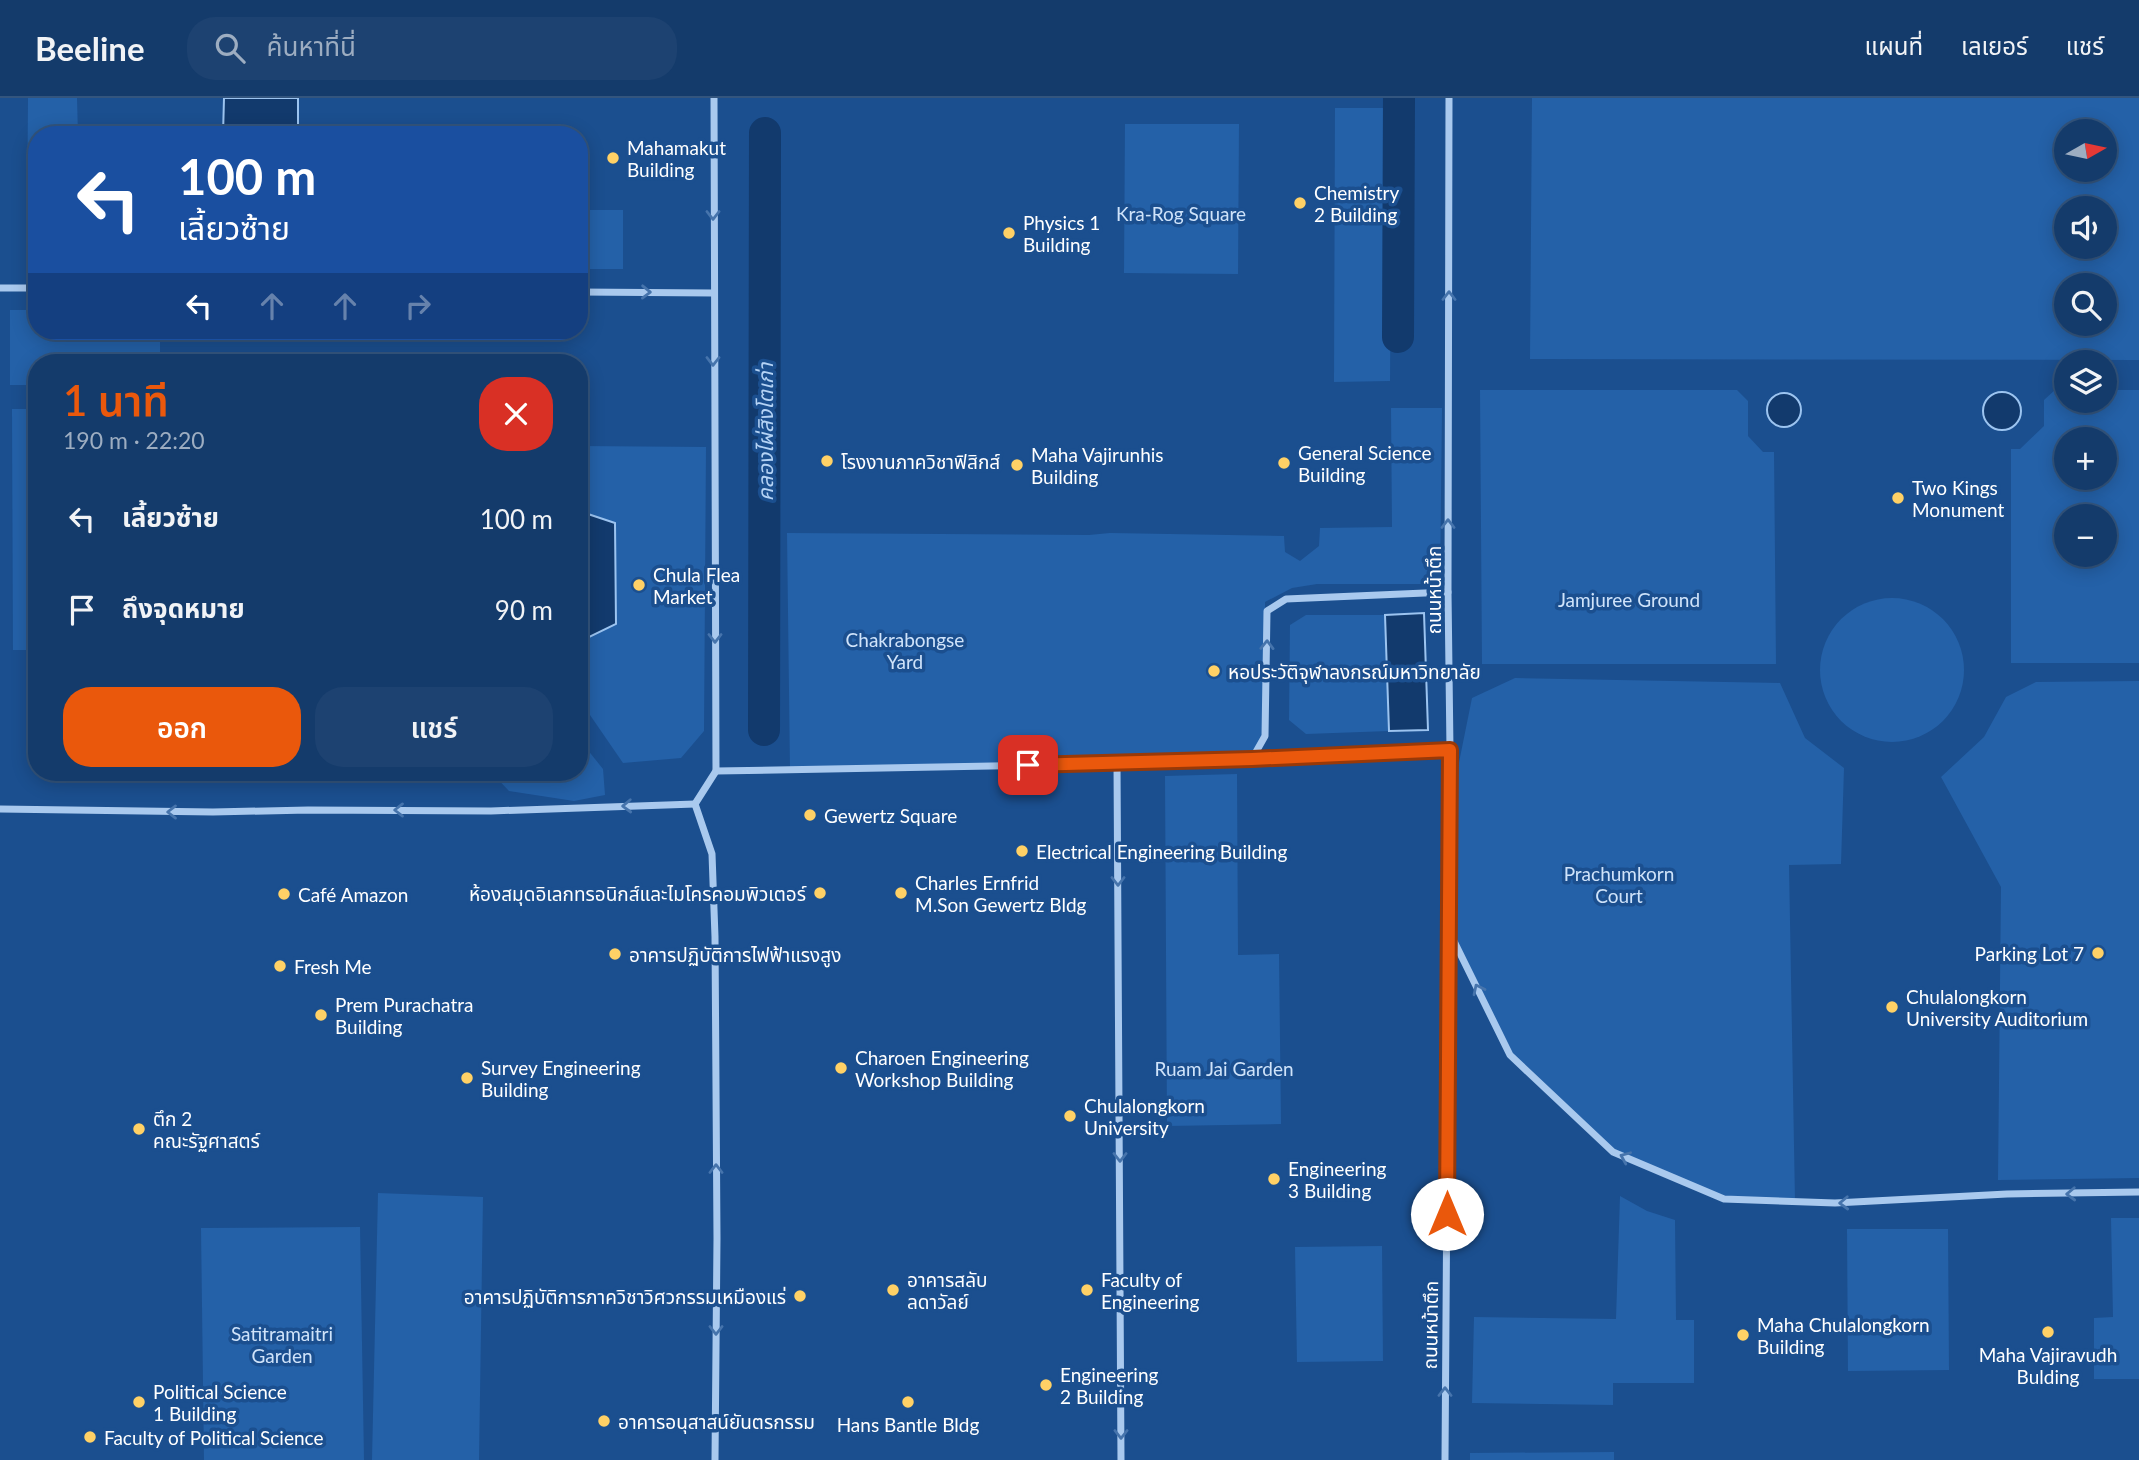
<!DOCTYPE html>
<html lang="th">
<head>
<meta charset="utf-8">
<style>
	body { margin:0; font-family:Lato,"Noto Sans Thai",sans-serif; background:#1d4271; color:#f1f3f6; height:100vh; display:flex; flex-direction:column; font-size:26px; white-space:nowrap }
	* { box-sizing:border-box; margin:0 }
	p { font-size:23px; color:#9dadc1 }
	.icon { flex:none; width:38px; height:38px; fill:none; stroke:currentColor; stroke-width:2; stroke-linecap:round; stroke-linejoin:round }
	.map { position:relative; flex:1; overflow:hidden }
	.panel { position:absolute; left:28px; top:256px; width:560px; height:427px; display:flex; flex-direction:column; background:#143b6b; border-radius:28px; box-shadow:0 4px 18px #0003,0 0 0 2px #33557e }
	.panel>* { flex:none }
	.top-card { position:absolute; left:28px; top:28px; width:560px; height:214px; border-radius:28px; box-shadow:0 4px 18px #0003,0 0 0 2px #33557e; background:#1a4fa0; color:#fff; overflow:hidden }
	.needle { width:46px; rotate:81deg }
	.fabs { position:absolute; left:2054px; top:21px; display:grid; gap:14px }
	.fabs a { display:grid; place-items:center; width:63px; height:63px; border-radius:50%; background:#143b6b; box-shadow:0 4px 18px #0003,0 0 0 2px #33557e; font-size:35px }
	.pin { position:absolute; display:grid; place-items:center; width:60px; height:60px; color:#fff; margin:-30px; border-radius:14px; box-shadow:0 4px 10px #0006 }
	.me { position:absolute; width:77px; margin:-38px; rotate:0deg; stroke-linejoin:round; filter:drop-shadow(0 0 5px #0008) }
	.turn { display:flex; align-items:center; gap:24px; height:147px; padding:0 35px; font-size:32px }
	.turn .icon { width:91px; height:91px; stroke-width:2.5 }
	.turn b { display:block; font-size:49px; line-height:60px }
	.lanes { display:flex; align-items:center; height:66px; padding:0 35px; background:#0003; justify-content:center; gap:35px; direction:ltr }
	.lanes .off { opacity:.35 }
	.round { display:grid; place-items:center; flex:none; width:74px; height:74px; border-radius:28px; background:#1d4271 }
	.headline { display:flex; align-items:center; justify-content:space-between; height:119px; padding:0 35px }
	h1 { font-size:42px; font-weight:600; line-height:52px; color:#ea580c }
	.cta { display:flex; gap:14px; margin-top:auto; padding:14px 35px }
	.cta a { flex:1; height:80px; border-radius:28px; background:#ea580c; color:#fff; font-size:28px; font-weight:600; line-height:80px; text-align:center }
	.cta a+a { background:#1d4271; color:#f1f3f6 }
	ul { padding:0; list-style:none }
	li { display:flex; align-items:center; gap:21px; height:91px; padding:0 35px }
	li div { flex:1 }
	li b { display:block; font-size:26px }
	li em { font-style:normal }
	header { display:flex; align-items:center; gap:42px; box-sizing:border-box; height:98px; padding:0 35px; background:#143b6b; border-bottom:2px solid #33557e }
	header strong { font-size:33px }
	nav { display:flex; gap:38px; margin-inline-start:auto; font-size:24px }
	.search { width:490px; height:63px; background:#1d4271; display:flex; align-items:center; gap:18px; box-sizing:border-box; padding:0 24px; border-radius:28px; color:#9dadc1; font-size:26px }
	.map>svg:first-child { display:block }
</style>
</head>
<body>
<header>
<strong>Beeline</strong>
<div class="search"><svg class="icon" aria-label="search" viewBox="0 0 24 24"><circle cx="10" cy="10" r="6"/><path d="M15 15l6 6"/></svg>ค้นหาที่นี่</div>
<nav><a>แผนที่</a><a>เลเยอร์</a><a>แชร์</a></nav>
</header>
<div class="map">
<svg width="2139" height="1362" viewBox="0 0 2139 1362">
	<rect width="100%" height="100%" fill="#1b4f8f"/>
	<g fill="#2461a8" fill-rule="evenodd">
		<polygon points="28,0 77,0 78,37 37,37 37,131 27,131"/>
		<path d="M 1532,0 L 2139,0 L 2139,262 L 1530,261 ZM 2067,33 L 2105,33 L 2105,72 L 2067,72 ZM 2067,110 L 2105,110 L 2105,149 L 2067,149 ZM 2067,187 L 2105,187 L 2105,226 L 2067,226 Z"/>
		<polygon points="1335,10 1392,10 1390,283 1334,284"/>
		<polygon points="1125,26 1239,26 1238,176 1124,175"/>
		<polygon points="588,112 623,112 623,171 585,171"/>
		<polygon points="10,212 37,212 37,233 160,233 160,264 37,264 37,287 10,287"/>
		<path d="M 2056,291 L 2067,291 L 2067,303 L 2105,303 L 2105,292 L 2139,292 L 2139,565 L 2011,565 L 2011,351 L 2020,351 L 2044,328 L 2044,302 ZM 2067,341 L 2105,341 L 2105,380 L 2067,380 ZM 2067,418 L 2105,418 L 2105,457 L 2067,457 Z"/>
		<polygon points="1480,292 1737,292 1748,303 1748,338 1763,354 1774,354 1776,566 1482,566"/>
		<polygon points="1391,310 1442,310 1440,486 1317,486 1292,490 1265,504 1265,638 1252,661 790,671 787,435 1089,437 1110,435 1284,438 1285,454 1300,463 1319,448 1320,430 1392,429"/>
		<polygon points="12,311 37,311 37,552 13,552"/>
		<polygon points="579,348 706,349 704,633 681,660 623,665 579,601 579,544 616,526 615,426 579,413"/>
		<circle cx="1892" cy="572" r="72"/>
		<polygon points="1306,517 1385,517 1389,633 1306,636 1289,622 1290,527"/>
		<polygon points="1515,580 1780,585 1805,640 1844,670 1841,766 1789,767 1795,1103 1724,1101 1613,1054 1510,957 1448,825 1450,709 1472,600"/>
		<polygon points="2139,583 2139,1080 1998,1082 2001,789 1941,679 1984,639 2006,599 2036,584"/>
		<polygon points="579,641 603,671 605,697 574,703 509,693 491,674 579,674"/>
		<polygon points="1237,676 1238,857 1279,856 1281,1026 1167,1028 1165,678"/>
		<polygon points="378,1095 483,1099 479,1362 372,1362"/>
		<polygon points="1620,1098 1647,1113 1675,1122 1676,1222 1694,1222 1694,1285 1613,1285 1613,1307 1472,1305 1474,1219 1616,1221"/>
		<polygon points="2111,1120 2139,1120 2139,1281 2094,1281 2094,1220 2113,1219"/>
		<polygon points="360,1129 364,1362 204,1362 201,1130"/>
		<polygon points="1847,1131 1948,1131 1949,1272 1848,1273"/>
		<polygon points="1382,1148 1383,1263 1297,1264 1295,1149"/>
		<polygon points="1614,1354 1614,1362 1470,1362 1470,1355"/>
	</g>
	<g fill="#123a6d" stroke="#9cc4f0" stroke-width="2">
		<polygon points="224,0 298,0 298,37 223,37"/>
		<circle cx="2002" cy="313" r="19"/>
		<circle cx="1784" cy="312" r="17"/>
		<polygon points="579,413 615,425 616,526 579,544"/>
		<polygon points="1424,515 1428,632 1389,633 1385,517"/>
	</g>
	<g fill="none" stroke-linecap="round" stroke-linejoin="round">
		<g stroke="#123a6d" stroke-width="32">
			<polyline points="1398,239 1399,0"/>
			<polyline points="764,632 765,35"/>
		</g>
		<g stroke="#a9c9ee" stroke-width="7">
			<polyline points="0,190 37,190"/>
			<polyline points="579,194 713,195"/>
			<polyline points="1252,661 1265,638 1267,513 1286,501 1448,494"/>
			<polyline points="1117,666 1121,1362"/>
			<polyline points="716,673 1108,666 1450,652"/>
			<polyline points="695,706 716,673 714,0"/>
			<polyline points="695,706 712,756 715,839 717,1140 715,1362"/>
			<polyline points="0,711 213,714 308,712 491,713 695,706"/>
			<polyline points="1449,833 1510,957 1613,1054 1724,1101 1835,1105 2007,1096 2139,1094"/>
			<polyline points="1445,1362 1450,652 1448,494 1449,0"/>
		</g>
	</g>
	<defs><path id="oneway-chevron" d="M-2-3.5L2.5 0L-2 3.5" fill="none" stroke-width="1.6" stroke-linecap="round" stroke-linejoin="round" transform="scale(1.75)"/></defs>
	<g stroke="#4674ac">
		<use href="#oneway-chevron" transform="translate(713 117) rotate(90)"/>
		<use href="#oneway-chevron" transform="translate(646 194) rotate(1)"/>
		<use href="#oneway-chevron" transform="translate(1449 198) rotate(-90)"/>
		<use href="#oneway-chevron" transform="translate(713 263) rotate(90)"/>
		<use href="#oneway-chevron" transform="translate(1448 426) rotate(-90)"/>
		<use href="#oneway-chevron" transform="translate(715 540) rotate(90)"/>
		<use href="#oneway-chevron" transform="translate(1267 547) rotate(-89)"/>
		<use href="#oneway-chevron" transform="translate(627 708) rotate(178)"/>
		<use href="#oneway-chevron" transform="translate(399 712) rotate(-180)"/>
		<use href="#oneway-chevron" transform="translate(172 714) rotate(-180)"/>
		<use href="#oneway-chevron" transform="translate(1118 783) rotate(90)"/>
		<use href="#oneway-chevron" transform="translate(1478 891) rotate(-116)"/>
		<use href="#oneway-chevron" transform="translate(1120 1059) rotate(90)"/>
		<use href="#oneway-chevron" transform="translate(1625 1059) rotate(-157)"/>
		<use href="#oneway-chevron" transform="translate(716 1071) rotate(-90)"/>
		<use href="#oneway-chevron" transform="translate(2071 1096) rotate(178)"/>
		<use href="#oneway-chevron" transform="translate(1844 1105) rotate(178)"/>
		<use href="#oneway-chevron" transform="translate(716 1232) rotate(90)"/>
		<use href="#oneway-chevron" transform="translate(1445 1294) rotate(-90)"/>
		<use href="#oneway-chevron" transform="translate(1121 1336) rotate(90)"/>
	</g>
	<g fill="none" stroke-linecap="round" stroke-linejoin="round">
		<g stroke="#983908" stroke-width="18">
			<polyline id="route" points="1028,667 1252,661 1450,652 1447,1116"/>
		</g>
		<use href="#route" stroke="#ea580c" stroke-width="12"/>
	</g>
	<g fill="#ffd166" stroke="#1b4f8f" stroke-width="2.5">
		<circle cx="613" cy="60" r="7"/>
		<circle cx="1300" cy="105" r="7"/>
		<circle cx="1009" cy="135" r="7"/>
		<circle cx="827" cy="363" r="7"/>
		<circle cx="1284" cy="365" r="7"/>
		<circle cx="1017" cy="367" r="7"/>
		<circle cx="1898" cy="400" r="7"/>
		<circle cx="639" cy="487" r="7"/>
		<circle cx="1214" cy="573" r="7"/>
		<circle cx="810" cy="717" r="7"/>
		<circle cx="1022" cy="753" r="7"/>
		<circle cx="820" cy="795" r="7"/>
		<circle cx="901" cy="795" r="7"/>
		<circle cx="284" cy="796" r="7"/>
		<circle cx="2098" cy="855" r="7"/>
		<circle cx="615" cy="856" r="7"/>
		<circle cx="280" cy="868" r="7"/>
		<circle cx="1892" cy="909" r="7"/>
		<circle cx="321" cy="917" r="7"/>
		<circle cx="841" cy="970" r="7"/>
		<circle cx="467" cy="980" r="7"/>
		<circle cx="1070" cy="1018" r="7"/>
		<circle cx="139" cy="1031" r="7"/>
		<circle cx="1274" cy="1081" r="7"/>
		<circle cx="893" cy="1192" r="7"/>
		<circle cx="1087" cy="1192" r="7"/>
		<circle cx="800" cy="1198" r="7"/>
		<circle cx="2048" cy="1234" r="7"/>
		<circle cx="1743" cy="1237" r="7"/>
		<circle cx="1046" cy="1287" r="7"/>
		<circle cx="139" cy="1304" r="7"/>
		<circle cx="908" cy="1304" r="7"/>
		<circle cx="604" cy="1323" r="7"/>
		<circle cx="90" cy="1339" r="7"/>
	</g>
	<g text-anchor="middle" dominant-baseline="central" stroke-width="7" stroke-linejoin="round" paint-order="stroke">
		<g font-size="19" fill="#fff" stroke="#1b4f8f" text-anchor="start">
			<text x="627" y="49">Mahamakut<tspan x="627" dy="22">Building</tspan></text>
			<text x="1314" y="94">Chemistry<tspan x="1314" dy="22">2 Building</tspan></text>
			<text x="1023" y="124">Physics 1<tspan x="1023" dy="22">Building</tspan></text>
			<text x="1298" y="354">General Science<tspan x="1298" dy="22">Building</tspan></text>
			<text x="1031" y="356">Maha Vajirunhis<tspan x="1031" dy="22">Building</tspan></text>
			<text x="841" y="363">โรงงานภาควิชาฟิสิกส์</text>
			<text x="1912" y="389">Two Kings<tspan x="1912" dy="22">Monument</tspan></text>
			<text x="653" y="476">Chula Flea<tspan x="653" dy="22">Market</tspan></text>
			<text x="1228" y="573">หอประวัติจุฬาลงกรณ์มหาวิทยาลัย</text>
			<text x="824" y="717">Gewertz Square</text>
			<text x="1036" y="753">Electrical Engineering Building</text>
			<text x="915" y="784">Charles Ernfrid<tspan x="915" dy="22">M.Son Gewertz Bldg</tspan></text>
			<text x="806" y="795" text-anchor="end">ห้องสมุดอิเลกทรอนิกส์และไมโครคอมพิวเตอร์</text>
			<text x="298" y="796">Café Amazon</text>
			<text x="2084" y="855" text-anchor="end">Parking Lot 7</text>
			<text x="629" y="856">อาคารปฏิบัติการไฟฟ้าแรงสูง</text>
			<text x="294" y="868">Fresh Me</text>
			<text x="1906" y="898">Chulalongkorn<tspan x="1906" dy="22">University Auditorium</tspan></text>
			<text x="335" y="906">Prem Purachatra<tspan x="335" dy="22">Building</tspan></text>
			<text x="855" y="959">Charoen Engineering<tspan x="855" dy="22">Workshop Building</tspan></text>
			<text x="481" y="969">Survey Engineering<tspan x="481" dy="22">Building</tspan></text>
			<text x="1084" y="1007">Chulalongkorn<tspan x="1084" dy="22">University</tspan></text>
			<text x="153" y="1020">ตึก 2<tspan x="153" dy="22">คณะรัฐศาสตร์</tspan></text>
			<text x="1288" y="1070">Engineering<tspan x="1288" dy="22">3 Building</tspan></text>
			<text x="907" y="1181">อาคารสลับ<tspan x="907" dy="22">ลดาวัลย์</tspan></text>
			<text x="1101" y="1181">Faculty of<tspan x="1101" dy="22">Engineering</tspan></text>
			<text x="786" y="1198" text-anchor="end">อาคารปฏิบัติการภาควิชาวิศวกรรมเหมืองแร่</text>
			<text x="1757" y="1226">Maha Chulalongkorn<tspan x="1757" dy="22">Building</tspan></text>
			<text x="2048" y="1256" text-anchor="middle">Maha Vajiravudh<tspan x="2048" dy="22">Bulding</tspan></text>
			<text x="1060" y="1276">Engineering<tspan x="1060" dy="22">2 Building</tspan></text>
			<text x="153" y="1293">Political Science<tspan x="153" dy="22">1 Building</tspan></text>
			<text x="618" y="1323">อาคารอนุสาสน์ยันตรกรรม</text>
			<text x="908" y="1326" text-anchor="middle">Hans Bantle Bldg</text>
			<text x="104" y="1339">Faculty of Political Science</text>
		</g>
		<g font-size="19" fill="#cfe3fa" stroke="#1b4f8f">
			<text x="1181" y="115">Kra-Rog Square</text>
			<text x="1629" y="501">Jamjuree Ground</text>
			<text x="905" y="541">Chakrabongse<tspan x="905" dy="22">Yard</tspan></text>
			<text x="1619" y="775">Prachumkorn<tspan x="1619" dy="22">Court</tspan></text>
			<text x="1224" y="970">Ruam Jai Garden</text>
			<text x="282" y="1235">Satitramaitri<tspan x="282" dy="22">Garden</tspan></text>
		</g>
		<g font-size="19" fill="#fff" stroke="#1b4f8f">
			<text transform="translate(1433 492) rotate(-90)">ถนนหน้าตึก</text>
			<text transform="translate(1430 1227) rotate(-89)">ถนนหน้าตึก</text>
		</g>
		<g font-size="21" font-style="italic" fill="#b5d3f5" stroke="#1b4f8f">
			<text transform="translate(764 334) rotate(-90)">คลองไผ่สิงโตเก่า</text>
		</g>
	</g>
</svg>
<div class="fabs">
<a><svg class="needle" viewBox="-14 -14 28 28"><path d="M0-13l5 13h-10z" fill="#e53935"/><path d="M0 13l5-13h-10z" fill="#9dadc1"/></svg></a>
<a><svg class="icon" aria-label="sound" viewBox="0 0 24 24"><path d="M4 9h4l5-4v14l-5-4H4zM17 9q2 3 0 6"/></svg></a>
<a><svg class="icon" aria-label="search" viewBox="0 0 24 24"><circle cx="10" cy="10" r="6"/><path d="M15 15l6 6"/></svg></a>
<a><svg class="icon" aria-label="layers" viewBox="0 0 24 24"><path d="M12 4l9 5-9 5-9-5zM3 14l9 5 9-5"/></svg></a>
<a>+</a>
<a>−</a>
</div>
<div class="pin" style="left:1028px;top:667px;background:#d93025"><svg class="icon" aria-label="arrive" viewBox="0 0 24 24"><path d="M6 21V4h12l-3 4 3 4H6"/></svg></div>
<svg class="me" style="left:1447px;top:1116px" viewBox="-20 -20 40 40"><circle r="19" fill="#fff"/><path d="M0-13L10 11 0 6-10 11z" fill="#ea580c"/></svg>
<div class="top-card">
<div class="turn"><svg class="icon" aria-label="left" viewBox="0 0 24 24"><path d="M17 20v-9H6M10 6l-5 5 5 5"/></svg><div><b>100 m</b>เลี้ยวซ้าย</div></div>
<div class="lanes"><svg class="icon" aria-label="left" viewBox="0 0 24 24"><path d="M17 20v-9H6M10 6l-5 5 5 5"/></svg><svg class="icon off" aria-label="ahead" viewBox="0 0 24 24"><path d="M12 20V5M6 11l6-6 6 6"/></svg><svg class="icon off" aria-label="ahead" viewBox="0 0 24 24"><path d="M12 20V5M6 11l6-6 6 6"/></svg><svg class="icon off" aria-label="right" viewBox="0 0 24 24"><path d="M7 20v-9h11M14 6l5 5-5 5"/></svg></div>
</div>
<section class="panel">
<div class="headline"><div><h1>1 นาที</h1><p>190 m · 22:20</p></div><a class="round" style="background:#d93025;color:#fff"><svg class="icon" aria-label="close" viewBox="0 0 24 24"><path d="M6 6l12 12M18 6L6 18"/></svg></a></div>
<ul>
<li><svg class="icon" aria-label="left" viewBox="0 0 24 24"><path d="M17 20v-9H6M10 6l-5 5 5 5"/></svg><div><b>เลี้ยวซ้าย</b></div><em>100 m</em></li>
<li><svg class="icon" aria-label="arrive" viewBox="0 0 24 24"><path d="M6 21V4h12l-3 4 3 4H6"/></svg><div><b>ถึงจุดหมาย</b></div><em>90 m</em></li>
</ul>
<div class="cta"><a>ออก</a><a>แชร์</a></div>
</section>
</div>
</body>
</html>
